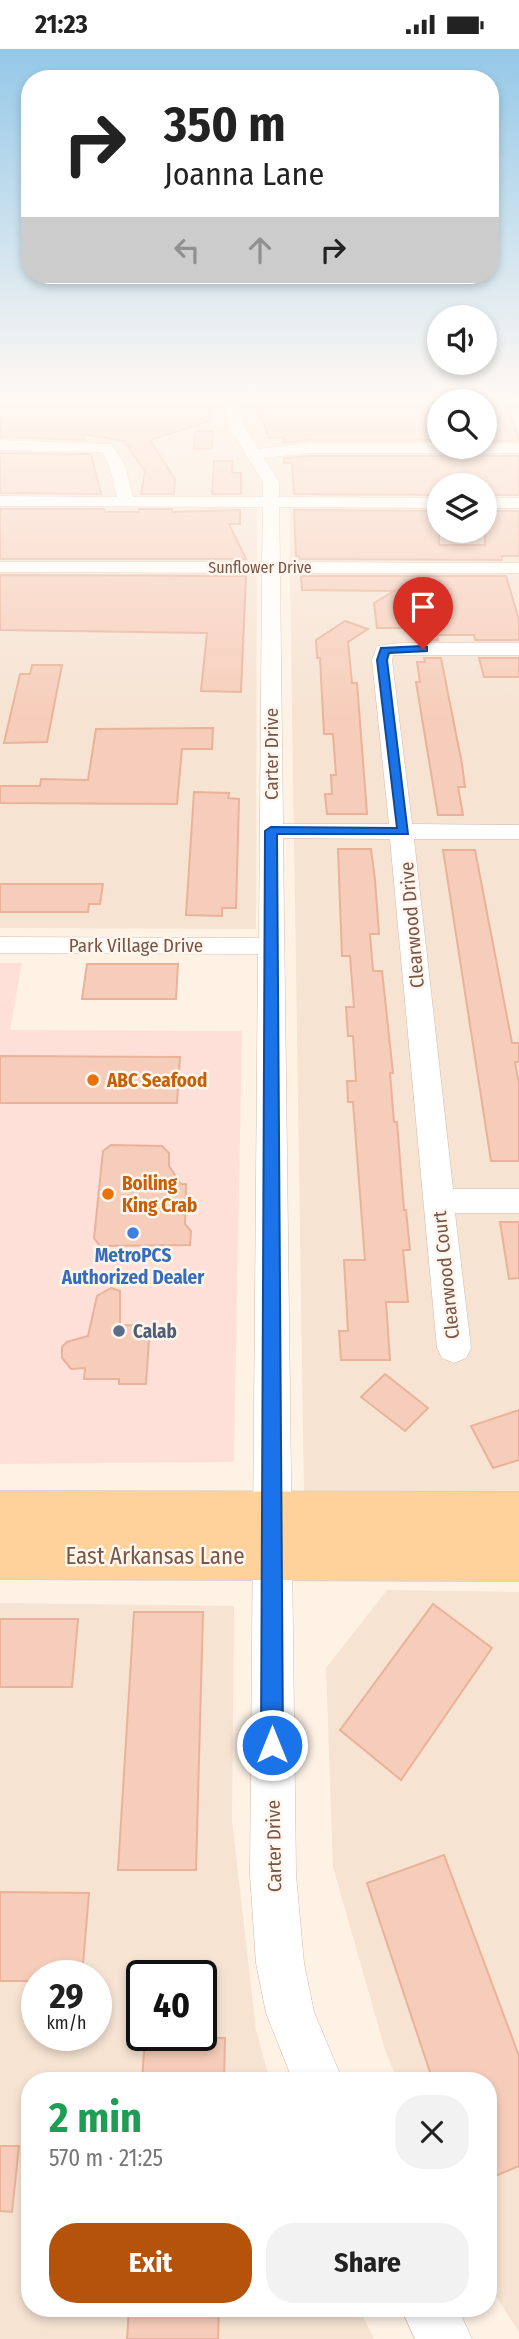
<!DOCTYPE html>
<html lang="en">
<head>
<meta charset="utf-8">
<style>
	body { margin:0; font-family:"Fira Sans Condensed",sans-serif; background:#f2f2f2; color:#222; height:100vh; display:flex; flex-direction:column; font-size:26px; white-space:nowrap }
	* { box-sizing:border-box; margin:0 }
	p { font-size:23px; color:#767676 }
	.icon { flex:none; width:38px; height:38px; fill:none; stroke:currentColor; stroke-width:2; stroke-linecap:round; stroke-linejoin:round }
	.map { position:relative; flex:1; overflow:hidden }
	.side { position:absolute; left:21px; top:2023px; width:476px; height:245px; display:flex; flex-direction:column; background:#fff; border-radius:28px; box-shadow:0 4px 10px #0003 }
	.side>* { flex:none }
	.hud { position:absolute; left:21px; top:21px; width:478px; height:214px; border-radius:28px; box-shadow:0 4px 10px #0003; background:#fff; color:#222; overflow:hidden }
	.tools { position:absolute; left:427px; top:256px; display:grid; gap:14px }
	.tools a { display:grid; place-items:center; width:70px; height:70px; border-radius:50%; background:#fff; box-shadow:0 4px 10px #0003; font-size:35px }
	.speed { position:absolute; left:21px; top:1911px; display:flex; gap:14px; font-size:35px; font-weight:700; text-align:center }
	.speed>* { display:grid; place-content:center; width:91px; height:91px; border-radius:50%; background:#fff; box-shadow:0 4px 10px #0003; line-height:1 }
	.speed small { font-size:18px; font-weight:400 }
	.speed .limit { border:4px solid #111; border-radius:10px; background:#fff; color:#111 }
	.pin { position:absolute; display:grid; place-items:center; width:60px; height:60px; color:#fff; margin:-72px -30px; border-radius:50% 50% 50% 0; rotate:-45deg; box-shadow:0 0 7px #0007 }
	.pin .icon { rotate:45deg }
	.me { position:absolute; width:77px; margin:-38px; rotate:0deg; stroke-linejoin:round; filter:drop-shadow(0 0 5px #0008) }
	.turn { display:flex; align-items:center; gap:24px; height:147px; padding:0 28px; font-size:32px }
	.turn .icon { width:91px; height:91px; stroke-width:2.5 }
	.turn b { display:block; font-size:49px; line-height:60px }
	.lanes { display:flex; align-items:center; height:66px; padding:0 28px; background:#0003; justify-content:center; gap:35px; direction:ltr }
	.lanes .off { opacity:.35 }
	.round { display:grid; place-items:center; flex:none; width:74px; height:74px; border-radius:28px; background:#f2f2f2 }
	.overview { display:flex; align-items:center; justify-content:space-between; height:119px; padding:0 28px }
	h1 { font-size:42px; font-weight:700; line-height:52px; color:#1e9e55 }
	.action { display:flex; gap:14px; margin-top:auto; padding:14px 28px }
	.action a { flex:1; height:80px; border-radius:28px; background:#b45309; color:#fff; font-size:28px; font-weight:700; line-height:80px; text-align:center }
	.action a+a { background:#f2f2f2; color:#222 }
	.status { display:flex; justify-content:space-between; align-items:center; height:49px; padding:0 35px; background:#fff; direction:ltr }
	.status svg { height:19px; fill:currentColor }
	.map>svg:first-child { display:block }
</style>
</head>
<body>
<div class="status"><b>21:23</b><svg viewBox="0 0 49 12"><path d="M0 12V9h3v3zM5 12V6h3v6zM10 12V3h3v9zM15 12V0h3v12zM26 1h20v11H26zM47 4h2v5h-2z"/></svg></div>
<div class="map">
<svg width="519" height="2290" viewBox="0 0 519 2290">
	<rect width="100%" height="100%" fill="#fef2e5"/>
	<g fill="#f6e3d2" fill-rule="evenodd">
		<path d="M 0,348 L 519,348 L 519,447 L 485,447 L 485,436 L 439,436 L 439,447 L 257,449 L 256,880 L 0,879 ZM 439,352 L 485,352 L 485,397 L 439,397 Z"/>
		<polygon points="289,458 439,458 439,481 485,481 485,459 519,459 519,1446 304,1447"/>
		<polygon points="387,1541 519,1543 519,2283 488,2235 488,2032 398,2032 386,2004 333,1818 326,1619"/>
		<path d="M 0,1554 L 234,1557 L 232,1772 L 256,1981 L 270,2032 L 30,2032 L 30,2259 L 359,2259 L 374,2290 L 0,2290 ZM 37,1927 L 96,1927 L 96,1986 L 37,1986 ZM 142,1927 L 201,1927 L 201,1986 L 142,1986 Z"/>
	</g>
	<polygon fill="#ffe0d8" points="0,914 22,914 10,981 242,982 234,1413 0,1415"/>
	<g fill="#f6cdba" stroke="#e9b299" stroke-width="2">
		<polygon points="0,357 211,357 210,372 150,391 175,430 174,445 141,445 145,423 124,392 82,385 85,391 0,388"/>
		<polygon points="256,357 428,357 434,380 439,380 439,391 309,391 283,394 283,388 269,389"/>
		<polygon points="485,357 508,357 519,391 485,393"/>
		<polygon points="196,382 213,382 212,400 194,400"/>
		<polygon points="0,404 91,405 101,445 0,444"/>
		<polygon points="309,407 519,407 519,446 485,446 485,436 439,436 439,446 294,445 292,414 284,414 284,409"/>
		<polygon points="214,412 233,412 232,424 241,424 241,445 212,445"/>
		<polygon points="0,460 104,460 105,463 139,463 139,460 172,460 172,463 240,461 240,475 229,475 246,510 0,510"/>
		<polygon points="294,461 439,462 439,496 485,496 485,462 519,462 519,507 501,507 502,511 300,510 299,507 296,507"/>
		<polygon points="0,526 246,527 241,643 201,642 207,584 0,581"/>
		<polygon points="301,527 506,527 519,571 519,591 475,591 474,586 437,586 438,591 421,591 419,579 377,579 374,554 394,542 302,541"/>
		<polygon points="345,572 368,580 348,593 352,634 357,634 367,765 327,765 325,745 332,745 331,726 336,726 333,685 324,685 320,609 317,609 316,591"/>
		<polygon points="424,609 441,609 462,715 465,738 458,738 463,766 438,766 416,633 420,633 417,613 425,613"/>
		<polygon points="479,609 519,609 519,628 484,628"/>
		<polygon points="32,616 62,616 47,693 4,694 20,625 30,625"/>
		<polygon points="213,679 212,700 182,700 177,755 0,754 0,737 40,737 41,730 88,731 96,680"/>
		<polygon points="194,743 229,744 228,749 239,750 236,859 222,859 222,867 186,866"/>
		<polygon points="338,800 371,800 375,831 379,885 370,885 373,922 382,922 393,1024 390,1024 394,1073 397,1073 404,1161 406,1161 410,1201 403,1201 408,1253 386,1253 390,1311 341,1311 339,1282 348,1282 344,1211 365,1211 353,1053 348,1053 347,1032 356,1032 353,987 348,987 346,958 354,958 350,907 342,907"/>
		<polygon points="443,801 475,801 512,994 519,994 519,1013 515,1013 519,1035 519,1112 491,1112"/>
		<polygon points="0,835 103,835 100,855 89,855 88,863 0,863"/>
		<polygon points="87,915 178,915 176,950 82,950"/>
		<polygon points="0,1007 180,1008 177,1054 0,1054"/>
		<polygon points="111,1096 162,1097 169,1104 169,1117 181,1135 186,1135 185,1175 191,1182 190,1196 100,1197 94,1189 103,1102"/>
		<polygon points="500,1173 519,1173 519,1229 509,1230"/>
		<polygon points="111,1239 120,1242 120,1276 150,1277 146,1335 119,1335 119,1330 84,1330 85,1319 71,1320 62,1309 62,1298 67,1293 88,1287 97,1247"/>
		<polygon points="385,1325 428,1359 405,1382 361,1348"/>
		<polygon points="519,1361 519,1411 493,1419 471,1377"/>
		<polygon points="433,1555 492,1599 401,1731 340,1681"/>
		<polygon points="134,1563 203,1563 196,1821 118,1821"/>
		<polygon points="0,1570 78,1570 72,1638 0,1638"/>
		<polygon points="444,1806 519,2007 519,2117 488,2130 488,2032 433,2032 367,1834"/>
		<polygon points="0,1843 89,1844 82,1927 37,1927 37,1932 0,1932"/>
		<polygon points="145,1988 225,1989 224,2032 142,2032"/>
		<polygon points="0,2097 19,2097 12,2163 0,2162"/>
		<polygon points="129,2259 219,2259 218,2290 127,2290"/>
	</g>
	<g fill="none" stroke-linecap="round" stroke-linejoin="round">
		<g stroke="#d3bbac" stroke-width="1">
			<g id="minor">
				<polygon points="0,348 519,348 519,354 485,354 485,352 439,352 439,354 239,354 244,377 258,400 309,394 439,394 439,397 519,394 519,404 309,404 264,409 279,433 279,448 439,449 439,459 279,458 280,513 519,514 519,524 280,524 283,775 389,775 372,611 377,597 399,594 519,594 519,606 393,606 392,611 412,775 519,776 519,790 414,790 453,1140 519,1140 519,1164 455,1164 471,1299 466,1309 454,1314 442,1309 437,1299 390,790 283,789 296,1826 304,1914 314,1963 343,2032 293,2032 266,1964 256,1914 250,1826 258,905 0,904 0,888 259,889 262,524 0,523 0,513 262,513 263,458 0,457 0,447 117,448 109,416 102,403 0,401 0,391 111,395 125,416 133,448 263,448 263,433 228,377 224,354 0,354"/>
				<rect x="485" y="449" width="34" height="10"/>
				<polygon points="401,2259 458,2259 472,2290 415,2290"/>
			</g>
		</g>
		<g stroke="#d9cfcc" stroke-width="2">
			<polygon id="major" points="0,1442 519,1443 519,1532 0,1530"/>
		</g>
		<use href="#minor" fill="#fff" fill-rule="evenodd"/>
		<use href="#major" fill="#ffd29b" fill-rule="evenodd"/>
	</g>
	<linearGradient id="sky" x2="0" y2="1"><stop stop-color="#94c8e8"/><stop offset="0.52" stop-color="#fff9f3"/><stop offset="1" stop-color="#fff9f3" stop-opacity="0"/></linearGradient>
	<rect width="519" height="669" fill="url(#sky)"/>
	<polygon fill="#1a73e8" stroke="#114b97" stroke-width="2" points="423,597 427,598 427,602 389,604 387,611 408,785 277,785 283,1696 280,1704 272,1707 265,1704 261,1696 265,782 271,778 397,779 377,611 381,599"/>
	<g fill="#e8710a" stroke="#fff6ed" stroke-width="2.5">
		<circle cx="93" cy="1031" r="7"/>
		<circle cx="108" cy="1145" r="7"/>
	</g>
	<circle fill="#3f7fe0" stroke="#fff6ed" stroke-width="2.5" cx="133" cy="1184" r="7"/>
	<circle fill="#5c6f8a" stroke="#fff6ed" stroke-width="2.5" cx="119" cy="1282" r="7"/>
	<g text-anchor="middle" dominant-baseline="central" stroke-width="5" stroke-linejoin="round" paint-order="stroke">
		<g font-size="16" fill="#795548" stroke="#fff6ed">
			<text x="260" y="518">Sunflower Drive</text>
		</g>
		<g font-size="19" fill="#795548" stroke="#fff6ed">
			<text transform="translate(271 705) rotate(-90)">Carter Drive</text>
			<text transform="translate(412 876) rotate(-95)">Clearwood Drive</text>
			<text x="136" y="896">Park Village Drive</text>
			<text transform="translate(446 1226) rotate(-96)">Clearwood Court</text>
			<text transform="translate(274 1797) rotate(-91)">Carter Drive</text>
		</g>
		<g font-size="19" font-weight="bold" fill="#c56008" stroke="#fff6ed" text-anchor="start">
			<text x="107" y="1031">ABC Seafood</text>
			<text x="122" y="1134">Boiling<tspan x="122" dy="22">King Crab</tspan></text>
		</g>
		<g font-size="19" font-weight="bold" fill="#366cbe" stroke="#fff6ed">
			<text x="133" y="1206">MetroPCS<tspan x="133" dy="22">Authorized Dealer</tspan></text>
		</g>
		<g font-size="19" font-weight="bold" fill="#4e5e75" stroke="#fff6ed" text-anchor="start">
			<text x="133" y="1282">Calab</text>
		</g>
		<g font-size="23" fill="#795548" stroke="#fff6ed">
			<text x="155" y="1507">East Arkansas Lane</text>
		</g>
	</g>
</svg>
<div class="tools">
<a><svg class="icon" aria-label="sound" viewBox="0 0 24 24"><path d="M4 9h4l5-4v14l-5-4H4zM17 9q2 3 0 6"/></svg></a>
<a><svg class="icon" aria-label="search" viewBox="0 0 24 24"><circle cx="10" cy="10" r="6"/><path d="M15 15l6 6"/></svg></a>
<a><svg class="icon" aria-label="layers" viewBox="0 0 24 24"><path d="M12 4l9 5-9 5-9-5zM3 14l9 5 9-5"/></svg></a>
</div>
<div class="speed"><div>29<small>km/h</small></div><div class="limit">40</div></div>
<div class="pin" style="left:423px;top:600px;background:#d93025"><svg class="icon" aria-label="arrive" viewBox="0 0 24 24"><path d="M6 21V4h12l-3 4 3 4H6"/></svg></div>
<svg class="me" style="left:272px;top:1696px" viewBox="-20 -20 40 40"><circle r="17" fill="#1a73e8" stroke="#fff" stroke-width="3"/><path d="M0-11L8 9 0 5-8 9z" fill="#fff"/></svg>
<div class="hud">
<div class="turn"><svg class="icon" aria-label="right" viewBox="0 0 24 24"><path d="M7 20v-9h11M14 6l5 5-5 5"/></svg><div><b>350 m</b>Joanna Lane</div></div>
<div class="lanes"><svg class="icon off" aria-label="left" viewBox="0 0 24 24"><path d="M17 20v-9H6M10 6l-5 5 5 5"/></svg><svg class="icon off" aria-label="ahead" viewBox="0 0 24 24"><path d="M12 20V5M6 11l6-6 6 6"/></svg><svg class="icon" aria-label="right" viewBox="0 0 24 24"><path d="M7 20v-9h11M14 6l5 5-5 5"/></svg></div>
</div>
<section class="side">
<div class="overview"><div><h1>2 min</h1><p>570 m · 21:25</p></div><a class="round"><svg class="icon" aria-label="close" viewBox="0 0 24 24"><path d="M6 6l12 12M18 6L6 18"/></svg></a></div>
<div class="action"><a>Exit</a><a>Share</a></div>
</section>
</div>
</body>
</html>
